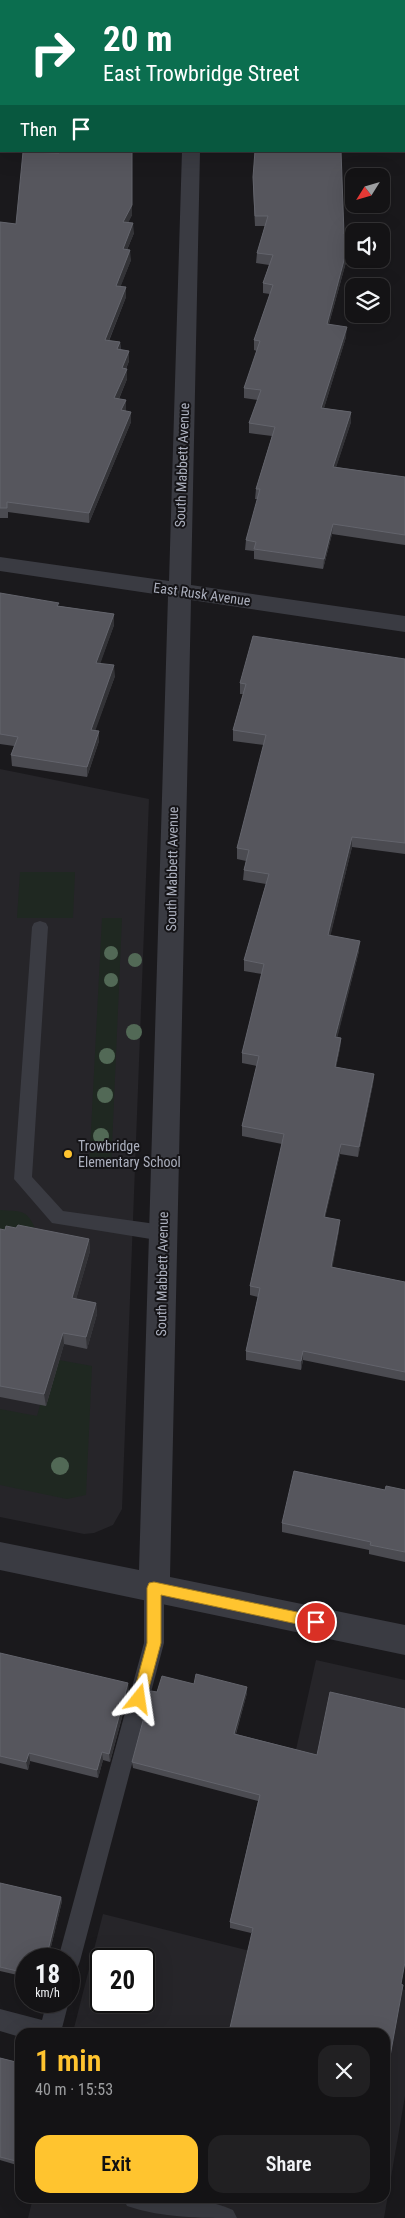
<!DOCTYPE html>
<html lang="en">
<head>
<meta charset="utf-8">
<style>
	body { margin:0; font-family:"Roboto Condensed",sans-serif; background:#212022; color:#f1f3f6; height:100vh; display:flex; flex-direction:column; font-size:19px; white-space:nowrap }
	* { box-sizing:border-box; margin:0 }
	p { font-size:16px; color:#9d9ea0 }
	.icon { flex:none; width:28px; height:28px; fill:none; stroke:currentColor; stroke-width:2; stroke-linecap:round; stroke-linejoin:round }
	.map { position:relative; flex:1; overflow:hidden }
	.side { position:absolute; left:15px; top:2028px; width:375px; height:175px; display:flex; flex-direction:column; background:#141315; border-radius:15px; box-shadow:0 5px 20px #0002,0 0 0 1px #333234 }
	.side>* { flex:none }
	.guide { position:absolute; left:0px; top:0px; width:405px; height:152px; box-shadow:0 5px 20px #0002,0 0 0 1px #333234; background:#0b6e4f; color:#fff; overflow:hidden }
	.needle { width:32px; rotate:233deg }
	.fabs { position:absolute; left:345px; top:168px; display:grid; gap:10px }
	.fabs a { display:grid; place-items:center; width:45px; height:45px; border-radius:10px; background:#141315; box-shadow:0 5px 20px #0002,0 0 0 1px #333234; font-size:25px }
	.speed { position:absolute; left:15px; top:1948px; display:flex; gap:10px; font-size:25px; font-weight:700; text-align:center }
	.speed>* { display:grid; place-content:center; width:65px; height:65px; border-radius:50%; background:#141315; box-shadow:0 5px 20px #0002,0 0 0 1px #333234; line-height:1 }
	.speed small { font-size:12px; font-weight:400 }
	.speed .limit { border:2px solid #111; border-radius:8px; background:#fff; color:#111 }
	.pin { position:absolute; display:grid; place-items:center; width:42px; height:42px; color:#fff; margin:-21px; border:2px solid #fff; border-radius:50%; box-shadow:0 1px 5px #0007 }
	.me { position:absolute; width:55px; margin:-28px; rotate:15deg; stroke-linejoin:round; filter:drop-shadow(0 0 4px #0008) }
	.turn { display:flex; align-items:center; gap:18px; height:105px; padding:0 20px; font-size:22px }
	.turn .icon { width:65px; height:65px; stroke-width:2.5 }
	.turn b { display:block; font-size:35px; line-height:42px }
	.then { display:flex; align-items:center; height:48px; padding:0 20px; background:#0003; gap:10px; font-size:19px }
	.round { display:grid; place-items:center; flex:none; width:52px; height:52px; border-radius:15px; background:#212022 }
	.head { display:flex; align-items:center; justify-content:space-between; height:85px; padding:0 20px }
	h1 { font-size:30px; font-weight:600; line-height:38px; color:#ffc42f }
	.cta { display:flex; gap:10px; margin-top:auto; padding:10px 20px }
	.cta a { flex:1; height:58px; border-radius:15px; background:#ffc42f; color:#111; font-size:20px; font-weight:600; line-height:58px; text-align:center }
	.cta a+a { background:#212022; color:#f1f3f6 }
	.map>svg:first-child { display:block }
</style>
</head>
<body>
<div class="map">
<svg width="405" height="2218" viewBox="0 0 405 2218">
	<rect width="100%" height="100%" fill="#1a191c"/>
	<g fill="#262529" fill-rule="evenodd">
		<polygon points="0,769 149,799 122,1509 113,1525 94,1533 84,1534 0,1517"/>
		<polygon points="316,1660 405,1680 405,1836 283,1808"/>
		<path d="M 103,1914 L 405,1990 L 405,2096 L 384,2218 L 28,2218 L 33,2198 L 385,2198 L 385,2032 L 73,2032 ZM 101,1959 L 144,1959 L 144,2001 L 101,2001 Z"/>
	</g>
	<g fill="#1f2821">
		<polygon points="20,872 75,872 73,918 17,918"/>
		<polygon points="102,918 122,918 111,1169 89,1169"/>
		<path d="M 0,1210 C 20,1212 26,1208 35,1228 L 27,1227 L 24,1238 L 0,1240 Z"/>
		<polygon points="59,1360 92,1366 86,1495 67,1499 0,1485 0,1409 37,1416 40,1405 46,1405"/>
	</g>
	<g fill="none" stroke-linecap="round" stroke-linejoin="round">
		<g fill="#3a3b42" fill-rule="evenodd">
			<polygon points="40,921 46,923 48,927 32,1177 63,1211 163,1225 169,1228 172,1233 169,1238 163,1241 52,1223 14,1179 32,927 34,923"/>
			<polygon points="154,1579 161,1581 164,1588 164,1643 80,1961 77,1969 69,1972 69,1959 58,1959 144,1643 144,1588 147,1581"/>
			<polygon points="69,2000 69,2001 61,2032 20,2032 20,2037 0,2031 0,2009 42,2020 47,2001"/>
			<path d="M 123,2198 C 158,2193 201,2196 233,2210 L 237,2218 C 200,2218 162,2218 127,2206 Z"/>
		</g>
		<g fill="#3a3b42" fill-rule="evenodd">
			<rect x="186" y="0" width="18" height="1"/>
			<polygon points="182,151 200,151 191,585 405,616 405,632 191,600 170,1577 405,1625 405,1655 0,1570 0,1542 139,1570 168,596 0,571 0,557 169,581"/>
		</g>
	</g>
	<g fill="#526956">
		<circle cx="111" cy="953" r="7"/>
		<circle cx="135" cy="960" r="7"/>
		<circle cx="111" cy="980" r="7"/>
		<circle cx="134" cy="1032" r="8"/>
		<circle cx="107" cy="1056" r="8"/>
		<circle cx="105" cy="1095" r="8"/>
		<circle cx="101" cy="1136" r="8"/>
		<circle cx="60" cy="1466" r="9"/>
	</g>
	<g fill="#4b4b51">
		<polygon points="405,0 405,133 404,132 404,1"/>
		<polygon points="255,151 344,234 351,234 351,244 329,324 346,337 324,408 351,412 351,422 336,467 405,477 405,545 332,534 323,569 254,559 254,551 245,550 246,540 258,499 255,499 256,489 272,436 249,433 249,423 258,400 244,398 244,388 257,351 254,350 254,340 270,294 263,293 263,283 269,265 256,263 257,253 265,226 255,226 253,187"/>
		<polygon points="59,153 132,215 128,222 134,233 127,250 131,260 120,287 126,287 126,297 109,341 120,342 121,350 129,351 129,361 126,369 127,379 119,399 126,400 126,411 131,422 89,523 8,512 8,518 0,518 0,222 16,224"/>
		<polygon points="0,593 59,606 114,614 114,625 100,663 115,676 95,730 99,741 87,777 12,766 11,755 14,746 0,744"/>
		<polygon points="405,659 405,854 352,847 330,936 359,951 337,1037 341,1038 340,1048 336,1067 374,1074 373,1084 358,1157 340,1154 325,1217 339,1230 332,1267 405,1282 405,1381 303,1360 301,1370 246,1360 246,1351 258,1297 250,1295 250,1286 282,1144 242,1136 242,1126 257,1066 242,1063 242,1053 262,974 244,971 244,960 266,884 243,880 244,870 246,861 237,859 237,848 264,745 233,741 233,730 243,694 240,694 240,683"/>
		<polygon points="16,1228 89,1239 90,1251 76,1299 96,1303 97,1314 87,1349 64,1344 46,1406 0,1397 0,1229 5,1230"/>
		<polygon points="385,1490 405,1490 405,1562 369,1554 369,1550 282,1532 282,1523"/>
		<polygon points="0,1653 129,1691 110,1762 103,1760 98,1778 30,1761 28,1770 0,1763"/>
		<polygon points="194,1684 247,1687 247,1693 236,1734 317,1755 405,1709 251,1933 230,1928 230,1922 258,1801 133,1768 132,1762 157,1692"/>
		<polygon points="0,1883 61,1897 62,1901 48,1959 26,1959 26,1977 0,1971"/>
		<polygon points="0,2058 20,2063 20,2166 0,2160"/>
	</g>
	<g fill="#333337">
		<polygon points="405,79 405,88 404,89 404,80"/>
		<polygon points="132,151 132,215 124,232 123,222"/>
		<polygon points="133,223 134,233 123,259 123,249"/>
		<polygon points="351,234 351,244 326,334 327,324"/>
		<polygon points="130,250 131,260 117,296 116,286"/>
		<polygon points="126,287 126,297 105,350 105,340"/>
		<polygon points="347,327 346,337 321,418 321,408"/>
		<polygon points="120,342 121,352 117,349"/>
		<polygon points="129,351 129,361 122,378 122,368"/>
		<polygon points="127,369 127,379 115,408 114,398"/>
		<polygon points="126,400 126,410 122,420 121,410"/>
		<polygon points="131,412 131,422 89,523 89,513"/>
		<polygon points="351,412 351,422 333,477 333,467"/>
		<polygon points="333,524 332,534 323,569 324,559"/>
		<polygon points="114,614 114,625 97,673 96,663"/>
		<polygon points="114,665 115,676 92,740 91,730"/>
		<polygon points="99,731 99,741 87,777 87,767"/>
		<polygon points="352,837 352,847 328,946 328,935"/>
		<polygon points="360,941 359,951 335,1047 335,1037"/>
		<polygon points="341,1038 340,1048 334,1077 335,1067"/>
		<polygon points="374,1074 373,1084 358,1157 359,1147"/>
		<polygon points="341,1144 340,1154 323,1227 324,1217"/>
		<polygon points="340,1220 339,1230 331,1277 331,1267"/>
		<polygon points="89,1239 90,1251 73,1310 72,1298"/>
		<polygon points="96,1303 97,1314 87,1349 86,1337"/>
		<polygon points="63,1333 64,1344 46,1406 44,1394"/>
		<polygon points="303,1351 303,1360 301,1370 301,1361"/>
		<polygon points="128,1683 129,1691 110,1762 109,1754"/>
		<polygon points="247,1687 247,1693 234,1740 234,1734"/>
		<polygon points="102,1752 103,1760 98,1778 97,1770"/>
		<polygon points="29,1753 30,1761 28,1770 26,1762"/>
		<polygon points="61,1897 62,1901 48,1959 46,1959"/>
	</g>
	<g fill="#56565d" stroke="#63646c">
		<polygon points="8,0 140,0 139,1 8,1"/>
		<polygon points="252,0 405,0 405,79 404,80 404,1 252,1"/>
		<polygon points="404,88 405,88 405,123 404,122"/>
		<polygon points="59,151 132,151 132,205 123,222 133,223 123,249 130,250 116,286 126,287 105,340 120,342 117,349 129,351 122,368 127,369 114,398 126,400 121,410 131,412 89,513 7,502 7,508 0,508 0,222 16,224 23,152 59,153"/>
		<polygon points="255,151 341,151 344,234 351,234 327,324 347,327 321,408 351,412 333,467 405,477 405,535 333,524 324,559 254,549 256,542 246,540 260,489 256,489 275,427 249,423 261,390 244,388 260,341 254,340 273,285 263,283 273,255 257,253 268,216 255,216 253,177"/>
		<polygon points="0,593 59,603 57,606 114,614 96,663 114,665 91,730 99,731 87,767 11,755 18,737 0,734"/>
		<polygon points="253,636 405,659 405,843 352,837 328,935 360,941 335,1037 341,1038 335,1067 374,1074 359,1147 341,1144 324,1217 340,1220 331,1267 405,1282 405,1372 303,1351 301,1361 246,1351 260,1288 250,1286 284,1134 242,1126 259,1056 242,1053 264,964 244,960 269,874 244,870 249,850 237,848 266,735 233,730 246,684 240,683"/>
		<polygon points="18,1225 89,1239 72,1298 96,1303 86,1337 63,1333 44,1394 0,1386 0,1229 5,1230 6,1226 16,1228"/>
		<polygon points="294,1471 385,1490 386,1486 405,1490 405,1552 370,1545 371,1542 282,1523"/>
		<polygon points="0,1653 128,1683 109,1754 102,1752 97,1770 29,1753 26,1762 0,1756"/>
		<polygon points="196,1674 247,1687 234,1734 317,1755 330,1692 405,1709 405,1962 401,1984 403,1985 385,2084 385,2032 229,2032 253,1928 230,1922 260,1795 132,1762 151,1691 157,1692 162,1676 194,1684"/>
		<polygon points="0,1883 61,1897 46,1959 26,1959 26,1973 0,1967"/>
		<polygon points="0,2058 20,2063 20,2162 0,2157"/>
	</g>
	<polygon fill="#ffc42f" stroke="#a67f1f" points="154,1582 316,1616 321,1617 323,1622 321,1626 316,1628 161,1595 161,1643 146,1699 144,1704 139,1705 134,1704 132,1699 147,1643 147,1588 149,1583"/>
	<circle fill="#ffc42f" stroke="#151417" stroke-width="2" cx="68" cy="1154" r="5"/>
	<g text-anchor="middle" dominant-baseline="central" stroke-width="4" stroke-linejoin="round" paint-order="stroke">
		<g font-size="14" fill="#abafbd" stroke="#151417">
			<text transform="translate(182 465) rotate(-88)">South Mabbett Avenue</text>
			<text transform="translate(202 594) rotate(8)">East Rusk Avenue</text>
			<text transform="translate(172 869) rotate(-89)">South Mabbett Avenue</text>
			<text transform="translate(162 1274) rotate(-89)">South Mabbett Avenue</text>
		</g>
		<g font-size="14" fill="#abafbd" stroke="#151417" text-anchor="start">
			<text x="78" y="1146">Trowbridge<tspan x="78" dy="16">Elementary School</tspan></text>
		</g>
	</g>
</svg>
<div class="fabs">
<a><svg class="needle" viewBox="-14 -14 28 28"><path d="M0-13l5 13h-10z" fill="#e53935"/><path d="M0 13l5-13h-10z" fill="#9d9ea0"/></svg></a>
<a><svg class="icon" aria-label="sound" viewBox="0 0 24 24"><path d="M4 9h4l5-4v14l-5-4H4zM17 9q2 3 0 6"/></svg></a>
<a><svg class="icon" aria-label="layers" viewBox="0 0 24 24"><path d="M12 4l9 5-9 5-9-5zM3 14l9 5 9-5"/></svg></a>
</div>
<div class="speed"><div>18<small>km/h</small></div><div class="limit">20</div></div>
<div class="pin" style="left:316px;top:1622px;background:#d93025"><svg class="icon" aria-label="arrive" viewBox="0 0 24 24"><path d="M6 21V4h12l-3 4 3 4H6"/></svg></div>
<svg class="me" style="left:139px;top:1699px" viewBox="-20 -20 40 40"><path d="M0-17L14 15 0 8-14 15z" fill="#ffc42f" stroke="#fff" stroke-width="4"/></svg>
<div class="guide">
<div class="turn"><svg class="icon" aria-label="right" viewBox="0 0 24 24"><path d="M7 20v-9h11M14 6l5 5-5 5"/></svg><div><b>20 m</b>East Trowbridge Street</div></div>
<div class="then">Then<svg class="icon" aria-label="arrive" viewBox="0 0 24 24"><path d="M6 21V4h12l-3 4 3 4H6"/></svg></div>
</div>
<section class="side">
<div class="head"><div><h1>1 min</h1><p>40 m · 15:53</p></div><a class="round"><svg class="icon" aria-label="close" viewBox="0 0 24 24"><path d="M6 6l12 12M18 6L6 18"/></svg></a></div>
<div class="cta"><a>Exit</a><a>Share</a></div>
</section>
</div>
</body>
</html>
